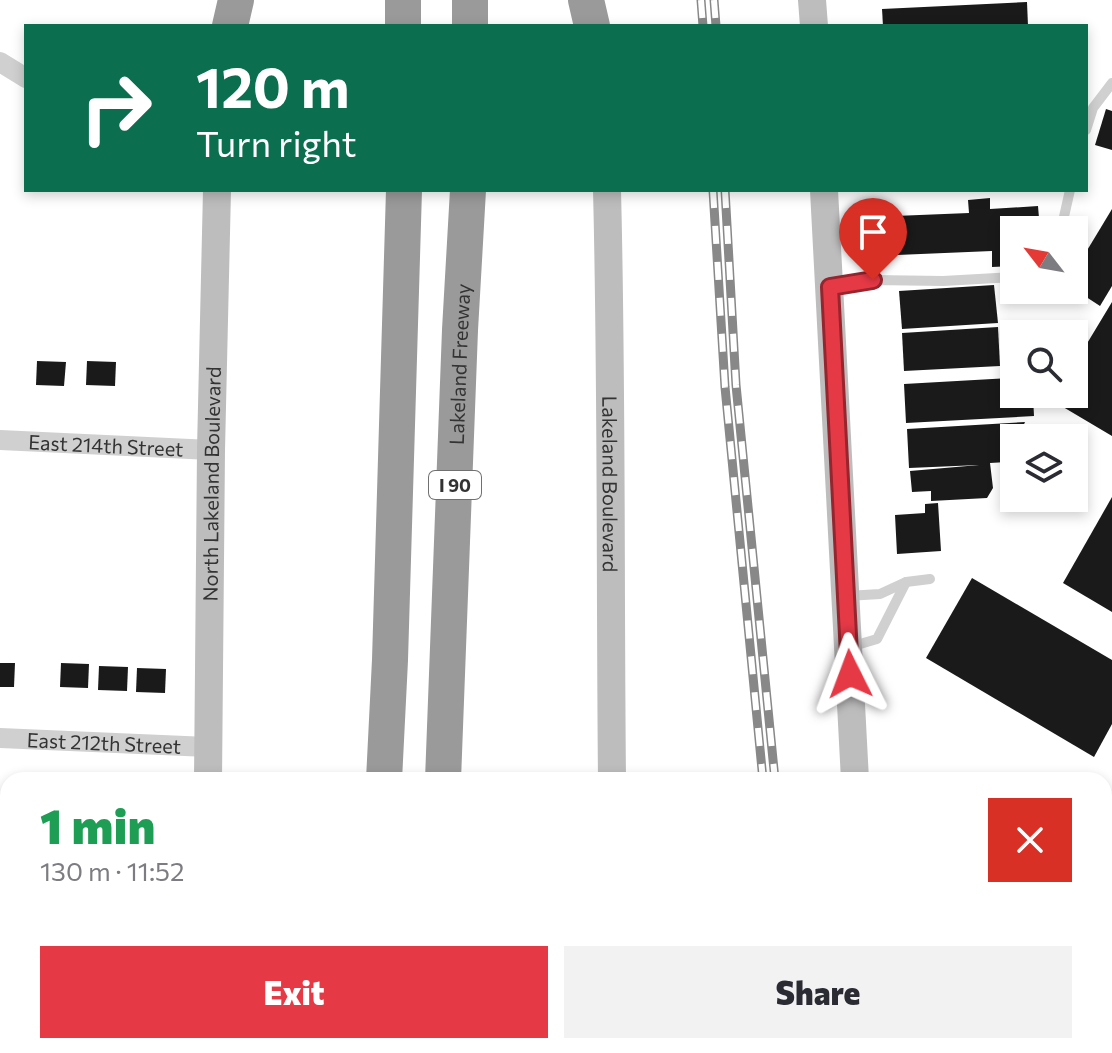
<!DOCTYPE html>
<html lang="en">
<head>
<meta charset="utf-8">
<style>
	body { margin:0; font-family:Commissioner,sans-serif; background:#f2f2f3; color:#2b2b33; height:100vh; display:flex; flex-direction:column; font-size:30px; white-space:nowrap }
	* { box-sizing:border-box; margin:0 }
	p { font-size:26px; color:#7c7c81 }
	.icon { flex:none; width:44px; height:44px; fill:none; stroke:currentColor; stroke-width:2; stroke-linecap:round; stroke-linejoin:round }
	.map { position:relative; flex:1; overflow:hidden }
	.panel { position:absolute; left:0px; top:772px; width:1112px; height:282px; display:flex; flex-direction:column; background:#fff; border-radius:24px 24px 0 0; box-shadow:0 4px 12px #0003 }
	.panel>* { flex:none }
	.banner { position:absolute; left:24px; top:24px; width:1064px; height:168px; border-radius:0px; box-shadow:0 4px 12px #0003; background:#0b6e4f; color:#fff; overflow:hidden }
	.needle { width:52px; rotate:301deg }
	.buttons { position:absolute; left:1000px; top:216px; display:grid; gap:16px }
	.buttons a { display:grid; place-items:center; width:88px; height:88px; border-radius:0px; background:#fff; box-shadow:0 4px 12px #0003; font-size:40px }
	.pin { position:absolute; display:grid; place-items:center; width:68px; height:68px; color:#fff; margin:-82px -34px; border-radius:50% 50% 50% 0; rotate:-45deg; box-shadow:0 0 8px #0007 }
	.pin .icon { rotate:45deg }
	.me { position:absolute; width:88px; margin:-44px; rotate:357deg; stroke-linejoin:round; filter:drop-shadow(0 0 6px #0008) }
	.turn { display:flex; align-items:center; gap:28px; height:168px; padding:0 40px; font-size:36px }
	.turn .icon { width:104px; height:104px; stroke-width:2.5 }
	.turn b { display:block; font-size:56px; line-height:68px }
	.round { display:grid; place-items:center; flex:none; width:84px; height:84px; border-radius:0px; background:#f2f2f3 }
	.overview { display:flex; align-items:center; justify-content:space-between; height:136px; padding:0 40px }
	h1 { font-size:48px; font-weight:800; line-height:60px; color:#1e9e55 }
	.primary-button { display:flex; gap:16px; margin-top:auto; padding:16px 40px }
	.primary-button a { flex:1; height:92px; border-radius:0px; background:#e63946; color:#fff; font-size:32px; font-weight:800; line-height:92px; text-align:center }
	.primary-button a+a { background:#f2f2f3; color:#2b2b33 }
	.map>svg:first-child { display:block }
</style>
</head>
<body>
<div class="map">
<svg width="1112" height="1053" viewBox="0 0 1112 1053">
	<rect width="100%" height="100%" fill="#fff"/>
	<g fill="#1a1a1a">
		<polygon points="1027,2 1028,26 883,26 882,9"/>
		<polygon points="1106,109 1112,111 1112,150 1095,145"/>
		<polygon points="990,198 990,209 1038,206 1040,230 1014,230 1014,266 992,267 992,251 897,255 895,216 969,213 968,200"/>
		<polygon points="1112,209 1112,286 1100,306 1074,289 1074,272"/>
		<polygon points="994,285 998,323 902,329 899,291"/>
		<polygon points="1112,302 1112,436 1053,401 1057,394 1074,394 1074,365"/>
		<polygon points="1035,324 1035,334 1014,334 1014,346 1005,347 1004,326"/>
		<polygon points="998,327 1000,366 904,371 902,333"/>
		<polygon points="37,361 66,362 64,386 36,385"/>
		<polygon points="87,361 116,362 115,386 86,385"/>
		<polygon points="1010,378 1011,397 1033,396 1034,416 906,423 904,384"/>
		<polygon points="1025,422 1018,438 1014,438 1014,446 1007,462 990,463 993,488 987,498 931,501 931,491 912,492 910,471 979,465 909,468 907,429"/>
		<polygon points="1112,497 1112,612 1063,583"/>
		<polygon points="938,503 941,551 897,554 895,515 925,513 925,504"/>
		<polygon points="972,578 1112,660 1112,724 1094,757 926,658"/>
		<polygon points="0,663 15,663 14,687 0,687"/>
		<polygon points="61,663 89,664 88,688 60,687"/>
		<polygon points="99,666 128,667 127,691 98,690"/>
		<polygon points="137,668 166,669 165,693 136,692"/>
		<polygon points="1104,811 1112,812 1112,842 1104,840"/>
		<polygon points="677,1046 714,1046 717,1052 662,1053"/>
	</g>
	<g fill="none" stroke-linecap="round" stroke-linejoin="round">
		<g stroke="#d0d0d0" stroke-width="10">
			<polyline points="1086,130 1093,108 1112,83"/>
			<polyline points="1061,230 1070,190"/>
			<polyline points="832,287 873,280 943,281 1014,277"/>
			<polyline points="847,596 880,594 906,582 930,579"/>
			<polyline points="850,647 877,639 906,582"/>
			<polyline points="1104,963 1112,948"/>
			<polyline points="1104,1017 1112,1022"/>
			<polyline points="629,1046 637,1053"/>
			<polyline points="1054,1053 1058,1046"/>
		</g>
		<g stroke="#d0d0d0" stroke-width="20">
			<polyline points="0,62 26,78"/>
			<path id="s1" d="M 0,440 L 211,450"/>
			<path id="s2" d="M 0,738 L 208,747"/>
			<polyline points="0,993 8,993"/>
		</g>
		<g stroke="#bdbdbd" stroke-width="28">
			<polyline points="812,0 814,26"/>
			<path id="s3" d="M 607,190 C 612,387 610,583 612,780"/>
			<polyline points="824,190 855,780"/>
			<path id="s4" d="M 208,780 L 211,450 L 217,190"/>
			<polyline points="207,1046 207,1053"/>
			<polyline points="868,1046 868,1053"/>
			<polyline points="599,1053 600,1046"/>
		</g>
		<g stroke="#9a9a9a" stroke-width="36">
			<polyline points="403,0 403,26"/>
			<polyline points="470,0 470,26"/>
			<polyline points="586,0 592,26"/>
			<polyline points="230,26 236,0"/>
			<polyline points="384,780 390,660 404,190"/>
			<path id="s5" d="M 443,780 L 460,330 L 468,190"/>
			<polyline points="377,1053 377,1046"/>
			<polyline points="435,1053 436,1046"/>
		</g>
		<g stroke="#888" stroke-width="9">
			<g id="rail">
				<polyline points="701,0 703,26"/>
				<polyline points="714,0 716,26"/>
				<polyline points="713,190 725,387 763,780"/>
				<polyline points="725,190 736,385 775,780"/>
				<polyline points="790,1046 791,1053"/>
				<polyline points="803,1046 804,1053"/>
			</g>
		</g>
		<use href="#rail" stroke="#fff" stroke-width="6" stroke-dasharray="18" stroke-linecap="butt"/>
	</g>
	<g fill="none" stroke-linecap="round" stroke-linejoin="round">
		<g stroke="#96252e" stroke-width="20">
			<polyline id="route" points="850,674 830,287 873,280"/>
		</g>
		<use href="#route" stroke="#e63946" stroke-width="14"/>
	</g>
	<g text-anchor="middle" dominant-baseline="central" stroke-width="8" stroke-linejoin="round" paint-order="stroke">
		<rect fill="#fff" stroke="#707070" stroke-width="2" x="429" y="471" width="52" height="28" rx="6"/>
		<g font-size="18" font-weight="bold" fill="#333">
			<text x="455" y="485">I 90</text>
		</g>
		<g font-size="20" fill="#333" stroke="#fff">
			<text stroke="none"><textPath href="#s5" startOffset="416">Lakeland Freeway</textPath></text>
			<text stroke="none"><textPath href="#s1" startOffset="106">East 214th Street</textPath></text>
			<text stroke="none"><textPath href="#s4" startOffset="296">North Lakeland Boulevard</textPath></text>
			<text stroke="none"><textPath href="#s3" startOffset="294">Lakeland Boulevard</textPath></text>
			<text stroke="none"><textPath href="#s2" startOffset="104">East 212th Street</textPath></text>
		</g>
	</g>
</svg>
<div class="buttons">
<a><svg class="needle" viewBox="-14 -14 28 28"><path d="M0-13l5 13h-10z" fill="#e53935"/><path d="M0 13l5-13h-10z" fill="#7c7c81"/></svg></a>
<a><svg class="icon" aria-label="search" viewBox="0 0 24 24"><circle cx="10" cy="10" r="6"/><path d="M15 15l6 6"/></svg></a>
<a><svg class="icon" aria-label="layers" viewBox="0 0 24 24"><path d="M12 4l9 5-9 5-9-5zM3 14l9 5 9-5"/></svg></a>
</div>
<div class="pin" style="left:873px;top:280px;background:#d93025"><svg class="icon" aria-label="arrive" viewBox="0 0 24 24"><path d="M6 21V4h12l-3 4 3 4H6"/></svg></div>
<svg class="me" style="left:850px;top:674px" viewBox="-20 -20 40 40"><path d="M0-17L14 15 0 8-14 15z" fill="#e63946" stroke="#fff" stroke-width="4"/></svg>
<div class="banner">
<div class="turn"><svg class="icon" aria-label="right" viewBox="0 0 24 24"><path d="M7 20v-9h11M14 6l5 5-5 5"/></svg><div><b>120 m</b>Turn right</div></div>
</div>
<section class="panel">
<div class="overview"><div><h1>1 min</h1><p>130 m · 11:52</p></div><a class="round" style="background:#d93025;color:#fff"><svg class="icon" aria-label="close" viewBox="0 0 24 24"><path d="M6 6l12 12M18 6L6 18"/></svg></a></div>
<div class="primary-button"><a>Exit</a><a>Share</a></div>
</section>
</div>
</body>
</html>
